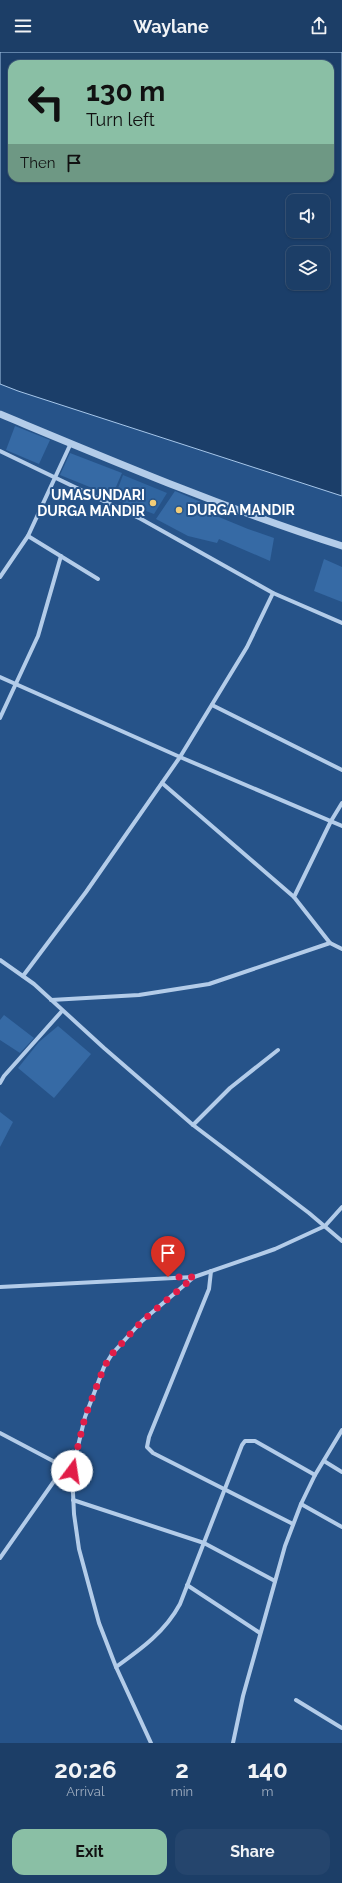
<!DOCTYPE html>
<html lang="en">
<head>
<meta charset="utf-8">
<style>
	body { margin:0; font-family:Raleway,sans-serif; background:#25456d; color:#f1f3f6; height:100vh; display:flex; flex-direction:column; font-size:15px; white-space:nowrap }
	* { box-sizing:border-box; margin:0 }
	p { font-size:13px; color:#a0aec0 }
	.icon { flex:none; width:22px; height:22px; fill:none; stroke:currentColor; stroke-width:2; stroke-linecap:round; stroke-linejoin:round }
	.map { position:relative; height:1691px; overflow:hidden }
	.side { display:flex; flex-direction:column; background:#1c3e67; flex:1 }
	.side>* { flex:none }
	.banner { position:absolute; left:8px; top:8px; width:326px; height:122px; border-radius:12px; box-shadow:0 1px 3px #0004,0 0 0 1px #3a577b; background:#8abfa5; color:#111; overflow:hidden }
	.buttons { position:absolute; left:286px; top:142px; display:grid; gap:8px }
	.buttons a { display:grid; place-items:center; width:44px; height:44px; border-radius:8px; background:#1c3e67; box-shadow:0 1px 3px #0004,0 0 0 1px #3a577b; font-size:20px }
	.pin { position:absolute; display:grid; place-items:center; width:34px; height:34px; color:#fff; margin:-41px -17px; border-radius:50% 50% 50% 0; rotate:-45deg; box-shadow:0 0 4px #0007 }
	.pin .icon { rotate:45deg }
	.me { position:absolute; width:44px; margin:-22px; rotate:14deg; stroke-linejoin:round; filter:drop-shadow(0 0 3px #0008) }
	.turn { display:flex; align-items:center; gap:14px; height:84px; padding:0 12px; font-size:18px }
	.turn .icon { width:52px; height:52px; stroke-width:2.5 }
	.turn b { display:block; font-size:28px; line-height:34px }
	.then { display:flex; align-items:center; height:38px; padding:0 12px; background:#0003; gap:8px; font-size:15px }
	.eta { display:flex; justify-content:space-evenly; align-items:center; height:68px; text-align:center }
	.eta b { font-size:24px; font-weight:700; line-height:28px }
	.primary-button { display:flex; gap:8px; margin-top:auto; padding:8px 12px }
	.primary-button a { flex:1; height:46px; border-radius:12px; background:#8abfa5; color:#111; font-size:16px; font-weight:700; line-height:46px; text-align:center }
	.primary-button a+a { background:#25456d; color:#f1f3f6 }
	header { display:flex; justify-content:space-between; align-items:center; height:52px; padding:0 12px; background:#1c3e67; font-size:18px; font-weight:700 }
	.map>svg:first-child { display:block }
</style>
</head>
<body>
<header><svg class="icon" aria-label="menu" viewBox="0 0 24 24"><path d="M4 6h16M4 12h16M4 18h16"/></svg>Waylane<svg class="icon" aria-label="share" viewBox="0 0 24 24"><path d="M12 15V3M7 8l5-5 5 5M5 13v7h14v-7"/></svg></header>
<div class="map">
<svg width="342" height="1691" viewBox="0 0 342 1691">
	<rect width="100%" height="100%" fill="#265389"/>
	<polygon fill="#3065a0" points="123,423 167,441 154,462 114,447"/>
	<path fill="#1b3e69" stroke="#a7c7ea" fill-rule="evenodd" d="M 0,0 L 342,0 L 342,444 L 18,339 L 0,332 ZM 12,12 L 330,12 L 330,126 L 12,126 ZM 293,149 L 323,149 L 323,179 L 293,179 ZM 293,201 L 323,201 L 323,231 L 293,231 Z"/>
	<g fill="#366aa5">
		<polygon points="15,374 50,388 39,412 6,398"/>
		<polygon points="70,401 122,421 112,444 60,423"/>
		<polygon points="175,439 201,450 197,456 248,477 274,486 270,509 219,487 217,491 188,484 156,467"/>
		<polygon points="324,507 342,515 342,550 314,539"/>
		<polygon points="4,963 34,986 20,1001 0,988 0,968"/>
		<polygon points="58,974 91,1002 54,1046 18,1016 39,990"/>
		<polygon points="0,1060 13,1070 0,1095"/>
	</g>
	<g fill="none" stroke-linecap="round" stroke-linejoin="round">
		<g stroke="#b3cce9" stroke-width="4">
			<polyline points="0,399 141,467 273,541 342,571"/>
			<polyline points="28,484 98,527"/>
			<polyline points="0,525 28,484 71,391"/>
			<polyline points="273,541 247,595 180,705 342,774"/>
			<polyline points="0,625 180,705 86,840 23,924"/>
			<polyline points="212,653 342,718"/>
			<polyline points="0,666 38,584 61,504"/>
			<polyline points="162,731 294,845"/>
			<polyline points="330,891 294,845 331,769 342,751"/>
			<polyline points="0,908 34,932 104,996 193,1073 309,1161 342,1189"/>
			<polyline points="51,948 139,943 209,932 330,891 342,897"/>
			<polyline points="0,1031 4,1024 62,959"/>
			<polyline points="193,1073 230,1036 278,998"/>
			<polyline points="211,1219 209,1237 149,1385 147,1395 153,1401 293,1472"/>
			<polyline points="0,1235 193,1225"/>
			<polyline points="0,1381 72,1419"/>
			<polyline points="324,1409 342,1420"/>
			<polyline points="73,1448 204,1491 275,1529"/>
			<polyline points="301,1452 342,1475"/>
			<polyline points="0,1506 64,1415"/>
			<polyline points="187,1533 260,1581"/>
			<path d="M 116,1615 C 141,1597 165,1580 180,1552 L 242,1393 L 245,1389 L 255,1389 L 315,1423"/>
			<polyline points="296,1648 342,1676"/>
			<polyline points="151,1691 116,1615 99,1571 79,1497 74,1462 72,1419 85,1365 104,1315 112,1302 142,1269 194,1225 275,1197 325,1174 342,1155"/>
			<polyline points="233,1691 243,1644 285,1494 301,1452 315,1423 342,1378"/>
		</g>
		<path stroke="#b3cce9" stroke-width="7" d="M 0,362 C 113,409 226,457 342,494"/>
	</g>
	<g fill="none" stroke-linecap="round" stroke-linejoin="round">
		<polyline stroke="#e11d48" stroke-width="7" stroke-dasharray="0 12.6" points="72,1419 85,1365 104,1315 112,1302 142,1269 194,1225 168,1225"/>
	</g>
	<g fill="#f2cc77" stroke="#265389" stroke-width="1.5">
		<circle cx="153" cy="451" r="4"/>
		<circle cx="179" cy="458" r="4"/>
	</g>
	<g text-anchor="middle" dominant-baseline="central" stroke-width="4" stroke-linejoin="round" paint-order="stroke">
		<g font-size="14" font-weight="bold" fill="#fff" stroke="#265389" text-anchor="end">
			<text x="145" y="443">UMASUNDARI<tspan x="145" dy="16">DURGA MANDIR</tspan></text>
			<text x="187" y="458" text-anchor="start">DURGA MANDIR</text>
		</g>
	</g>
</svg>
<div class="buttons">
<a><svg class="icon" aria-label="sound" viewBox="0 0 24 24"><path d="M4 9h4l5-4v14l-5-4H4zM17 9q2 3 0 6"/></svg></a>
<a><svg class="icon" aria-label="layers" viewBox="0 0 24 24"><path d="M12 4l9 5-9 5-9-5zM3 14l9 5 9-5"/></svg></a>
</div>
<div class="pin" style="left:168px;top:1225px;background:#d93025"><svg class="icon" aria-label="arrive" viewBox="0 0 24 24"><path d="M6 21V4h12l-3 4 3 4H6"/></svg></div>
<svg class="me" style="left:72px;top:1419px" viewBox="-20 -20 40 40"><circle r="19" fill="#fff"/><path d="M0-13L10 11 0 6-10 11z" fill="#e11d48"/></svg>
<div class="banner">
<div class="turn"><svg class="icon" aria-label="left" viewBox="0 0 24 24"><path d="M17 20v-9H6M10 6l-5 5 5 5"/></svg><div><b>130 m</b>Turn left</div></div>
<div class="then">Then<svg class="icon" aria-label="arrive" viewBox="0 0 24 24"><path d="M6 21V4h12l-3 4 3 4H6"/></svg></div>
</div>
</div>
<section class="side">
<div class="eta">
<div><b>20:26</b><p>Arrival</p></div>
<div><b>2</b><p>min</p></div>
<div><b>140</b><p>m</p></div>
</div>
<div class="primary-button"><a>Exit</a><a>Share</a></div>
</section>
</body>
</html>
